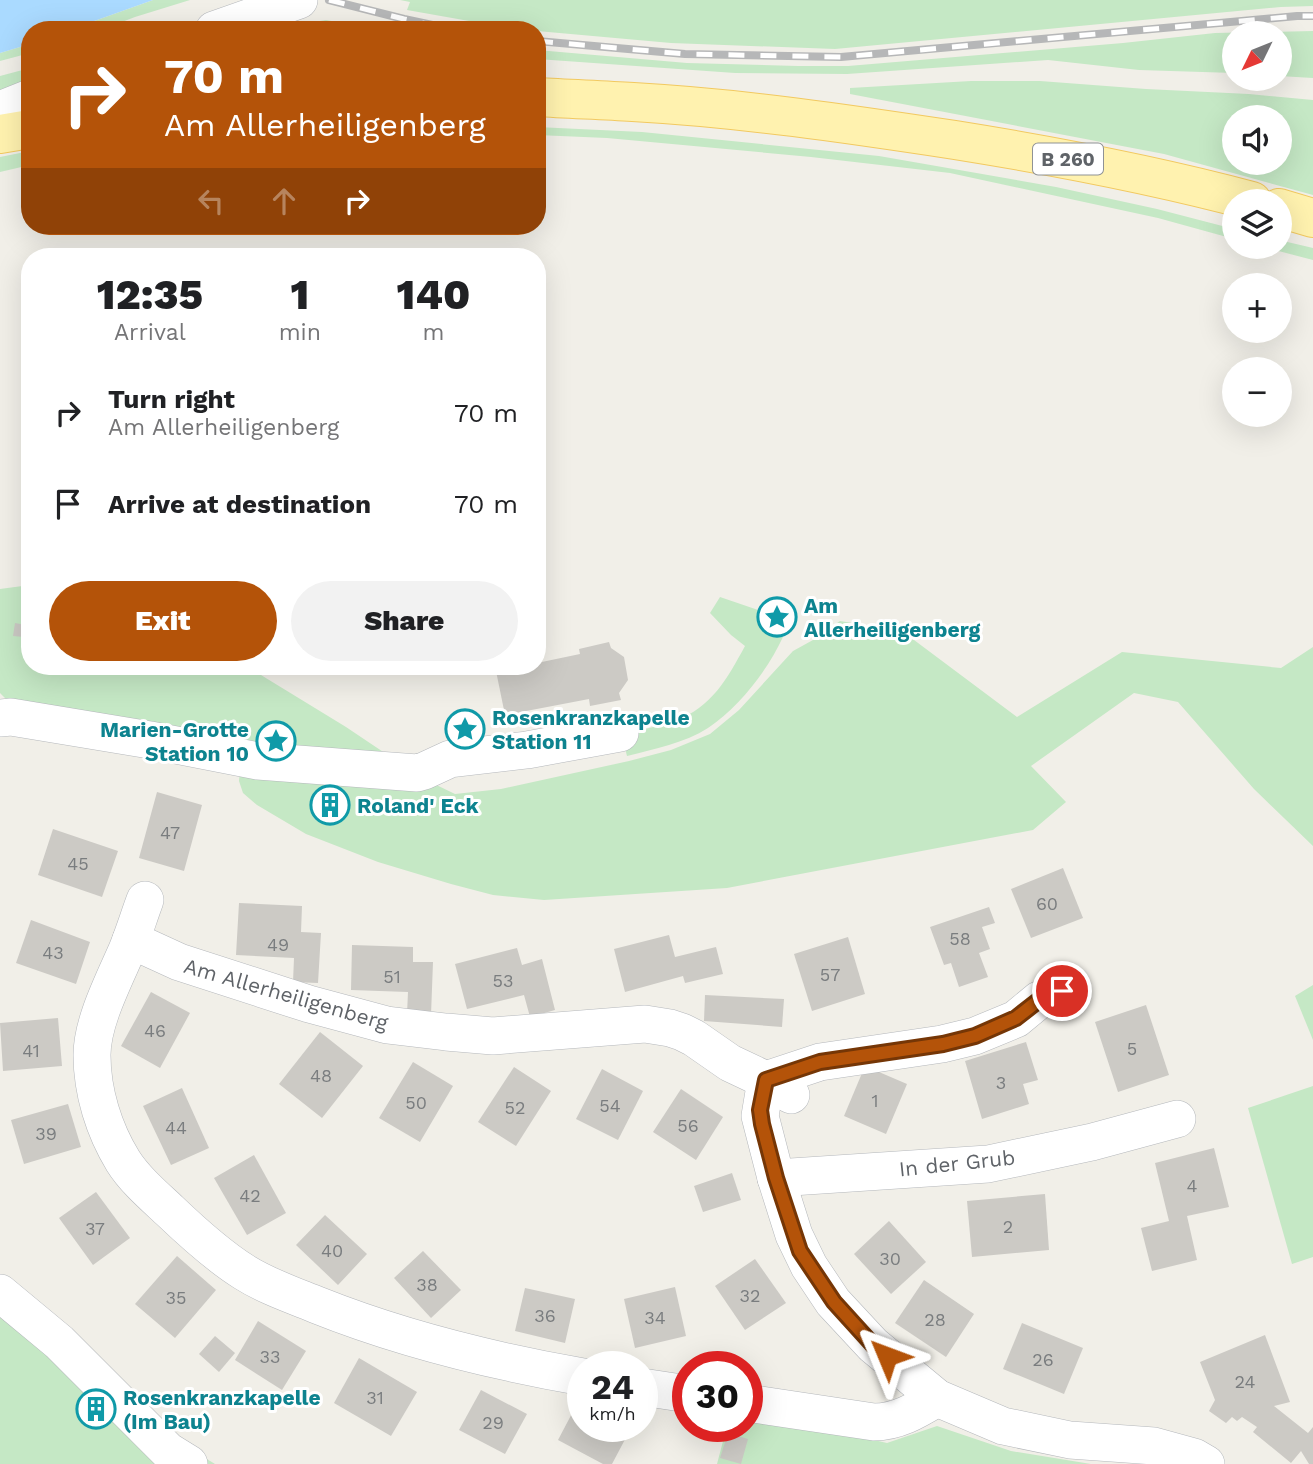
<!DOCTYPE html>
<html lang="en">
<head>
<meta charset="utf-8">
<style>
	body { margin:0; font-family:"Work Sans",sans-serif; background:#f2f2f2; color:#202124; height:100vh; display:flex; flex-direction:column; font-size:26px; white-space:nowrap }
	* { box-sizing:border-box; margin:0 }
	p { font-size:23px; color:#757577 }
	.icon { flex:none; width:38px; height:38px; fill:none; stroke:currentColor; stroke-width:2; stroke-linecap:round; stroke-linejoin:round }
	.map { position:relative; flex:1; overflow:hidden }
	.side { position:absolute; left:21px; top:248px; width:525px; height:427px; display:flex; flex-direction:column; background:#fff; border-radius:28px; box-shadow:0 7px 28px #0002 }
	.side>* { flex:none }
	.top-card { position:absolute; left:21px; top:21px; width:525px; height:214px; border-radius:28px; box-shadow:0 7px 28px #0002; background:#b45309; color:#fff; overflow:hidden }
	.needle { width:46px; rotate:227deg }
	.tools { position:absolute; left:1222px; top:21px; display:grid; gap:14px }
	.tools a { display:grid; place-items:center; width:70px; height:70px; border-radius:50%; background:#fff; box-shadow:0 7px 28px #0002; font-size:35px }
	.speed { position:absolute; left:567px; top:1351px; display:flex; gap:14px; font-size:35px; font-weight:700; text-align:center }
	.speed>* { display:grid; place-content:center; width:91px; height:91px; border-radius:50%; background:#fff; box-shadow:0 7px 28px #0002; line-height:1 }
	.speed small { font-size:18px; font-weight:400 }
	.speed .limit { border:10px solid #d22; background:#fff; color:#111 }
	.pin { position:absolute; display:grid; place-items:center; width:60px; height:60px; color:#fff; margin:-30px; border:4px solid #fff; border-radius:50%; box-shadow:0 2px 7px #0007 }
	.me { position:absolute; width:77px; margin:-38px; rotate:314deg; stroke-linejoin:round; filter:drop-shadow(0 0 5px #0008) }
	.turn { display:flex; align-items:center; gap:24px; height:147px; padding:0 28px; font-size:32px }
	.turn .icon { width:91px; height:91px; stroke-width:2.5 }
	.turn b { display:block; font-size:49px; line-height:60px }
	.lanes { display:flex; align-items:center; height:66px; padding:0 28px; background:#0003; justify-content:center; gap:35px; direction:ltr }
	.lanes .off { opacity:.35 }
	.eta { display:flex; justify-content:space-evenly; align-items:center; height:119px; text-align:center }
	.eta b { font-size:42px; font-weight:800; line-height:49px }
	.button { display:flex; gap:14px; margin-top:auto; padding:14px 28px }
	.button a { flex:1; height:80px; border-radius:42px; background:#b45309; color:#fff; font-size:28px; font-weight:800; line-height:80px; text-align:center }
	.button a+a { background:#f2f2f2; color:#202124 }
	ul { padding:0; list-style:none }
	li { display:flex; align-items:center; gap:21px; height:91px; padding:0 28px }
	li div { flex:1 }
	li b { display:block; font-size:26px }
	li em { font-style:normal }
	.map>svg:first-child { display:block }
</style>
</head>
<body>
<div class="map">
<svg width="1313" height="1464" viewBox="0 0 1313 1464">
	<rect width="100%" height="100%" fill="#f1efe8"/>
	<g fill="#c5e8c5" fill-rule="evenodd">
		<polygon points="153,0 190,0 135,17 101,30 69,30"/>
		<polygon points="400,0 1313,0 1313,6 1281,7 835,49 671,43 537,31 537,30 520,30 407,10 410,2"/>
		<polygon points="326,20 348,24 347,30 262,30"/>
		<polygon points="1313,31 1313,78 1279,76 1279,33 1234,33 1234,73 1139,70 1048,60 847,74 735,73 537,59 537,50 687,63 798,66 848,66 1123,43 1215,33"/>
		<polygon points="30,44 30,53 0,61 0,53"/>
		<polygon points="30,68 30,79 0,91 0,76"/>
		<path d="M 971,81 L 1040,81 L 1146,89 L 1249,94 L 1313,100 L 1313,195 L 1164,154 L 850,94 L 850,88 ZM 1234,117 L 1279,117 L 1279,163 L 1234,163 Z"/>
		<polygon points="537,127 642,132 879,156 1056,187 1157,209 1234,229 1234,239 1158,218 950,173 811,157 607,138 537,135"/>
		<polygon points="30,151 30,165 0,172 0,157"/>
		<polygon points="1279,240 1313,248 1313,260 1263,247 1279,247"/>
		<polygon points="30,585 30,667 248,667 346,727 422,778 455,794 501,789 629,761 671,750 710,734 739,710 793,651 813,640 840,621 902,631 1017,717 1122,652 1281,668 1313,647 1313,846 1254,789 1178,702 1134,693 1031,766 1066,802 1033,830 727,888 544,900 493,895 451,884 378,862 306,834 257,805 243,793 239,781 240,769 15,708 0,693 0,589"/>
		<path d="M 720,597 L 764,612 L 772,616 L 783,637 C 767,671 740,706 708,728 C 685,743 654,749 627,756 L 623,740 C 627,738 632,734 637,732 C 649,727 663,725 675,721 C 712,707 727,679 745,646 L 731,635 L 710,613 Z"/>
		<polygon points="1313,985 1313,1040 1295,996"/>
		<polygon points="1313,1086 1313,1257 1292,1264 1248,1108"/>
		<polygon points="0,1278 174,1439 215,1464 0,1464"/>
		<polygon points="747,1419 831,1430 887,1443 937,1426 1011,1451 1091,1464 717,1464 727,1426 747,1426"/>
	</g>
	<polygon fill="#aadaff" points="0,0 153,0 69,30 30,30 30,44 0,53"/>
	<g fill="#cccac5">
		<polygon points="15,623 26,625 24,637 13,636"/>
		<polygon points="609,642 611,648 624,657 628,680 619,693 621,700 590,706 589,699 505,715 496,671 517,667 537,667 537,663 580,654 579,649"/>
		<polygon points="157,792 202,805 184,871 139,858"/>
		<polygon points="322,795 341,798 338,814 319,811"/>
		<polygon points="53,829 118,851 102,897 38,875"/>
		<polygon points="1063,868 1083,918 1031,938 1011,889"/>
		<polygon points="239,903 302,906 301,932 321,933 318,983 293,982 294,958 236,955"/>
		<polygon points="989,907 995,923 982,927 990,949 979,953 988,977 959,987 951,963 944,965 930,927"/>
		<polygon points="31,920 90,942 76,984 16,963"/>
		<polygon points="669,935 675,957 716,947 723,974 685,983 683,976 625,992 614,949"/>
		<polygon points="848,937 865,994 812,1011 794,954"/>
		<polygon points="352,945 413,947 413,962 433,962 431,1015 407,1014 408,992 351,990"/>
		<polygon points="517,948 522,965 542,959 555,1010 530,1017 524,995 467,1009 455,964"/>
		<polygon points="151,992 190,1013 160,1068 121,1046"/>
		<polygon points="705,995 784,999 782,1027 704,1021"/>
		<polygon points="1146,1005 1169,1075 1118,1092 1095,1022"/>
		<polygon points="58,1018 62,1066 3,1071 0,1023"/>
		<polygon points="320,1032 363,1066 322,1118 279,1084"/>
		<polygon points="1026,1042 1038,1080 1023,1084 1029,1104 982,1119 965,1061"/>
		<polygon points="413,1062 453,1086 420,1142 379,1118"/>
		<polygon points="865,1066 907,1084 886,1134 844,1116"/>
		<polygon points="514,1067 551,1091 516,1146 478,1122"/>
		<polygon points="602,1069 643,1091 618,1140 576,1119"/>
		<polygon points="182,1088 209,1148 171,1165 143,1106"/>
		<polygon points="681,1089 723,1117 696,1160 653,1132"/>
		<polygon points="68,1104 81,1147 24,1164 11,1120"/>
		<polygon points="1214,1148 1229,1207 1187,1216 1197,1260 1152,1271 1141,1228 1169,1221 1155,1163"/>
		<polygon points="254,1155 286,1213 247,1235 214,1178"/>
		<polygon points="732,1173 741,1200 703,1212 694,1186"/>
		<polygon points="96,1192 130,1238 93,1265 59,1218"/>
		<polygon points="1045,1194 1049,1250 972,1257 967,1201"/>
		<polygon points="325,1215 367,1254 338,1285 296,1245"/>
		<polygon points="889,1221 926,1262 891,1294 854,1254"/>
		<polygon points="423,1251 461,1290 431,1318 394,1278"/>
		<polygon points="177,1256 216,1290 175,1338 135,1304"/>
		<polygon points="755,1259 786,1303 745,1330 715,1286"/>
		<polygon points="924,1280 974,1314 946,1357 895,1323"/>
		<polygon points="675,1287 686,1336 635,1348 624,1299"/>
		<polygon points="525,1288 575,1299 565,1343 515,1331"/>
		<polygon points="258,1321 306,1351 282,1390 235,1360"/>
		<polygon points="1022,1323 1083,1348 1064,1394 1003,1369"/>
		<polygon points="1265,1335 1290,1402 1274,1406 1308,1433 1313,1427 1313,1464 1309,1464 1301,1451 1291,1463 1253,1432 1257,1427 1242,1417 1237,1421 1232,1417 1226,1423 1209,1411 1215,1400 1200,1362"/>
		<polygon points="215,1336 235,1353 219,1372 199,1354"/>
		<polygon points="359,1358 417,1392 391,1436 334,1403"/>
		<polygon points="481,1390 527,1414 505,1454 459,1430"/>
		<polygon points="578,1402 583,1405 583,1426 623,1426 630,1430 612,1464 603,1464 558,1440"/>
		<polygon points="728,1433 748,1439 741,1464 720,1458"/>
	</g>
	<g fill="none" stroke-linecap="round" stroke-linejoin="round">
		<g stroke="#b5b8bc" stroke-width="38">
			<g id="minor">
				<polyline points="214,30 299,0"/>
				<polyline points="0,110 30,98"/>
				<polyline points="0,718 11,717 150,740 258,761 417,773 424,771 450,759 527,750 620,733"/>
				<path d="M 145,900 C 139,916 134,933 127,950 C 114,980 92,1022 92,1055 C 92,1092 104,1130 123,1161 C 135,1180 154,1196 170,1211 C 193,1233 217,1255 244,1272 C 266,1286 292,1295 317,1305 C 402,1339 492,1361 583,1377"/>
				<polyline points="131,940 179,962 309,1004 387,1025 446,1032 493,1036 645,1024 670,1028 682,1032 694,1038 730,1063 766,1080 791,1095"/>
				<polyline points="766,1080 760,1116 776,1178 794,1235 809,1266 833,1302 873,1345 937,1398 1003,1426 1070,1440 1154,1446 1194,1457 1206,1464"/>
				<polyline points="766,1080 820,1062 942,1044 975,1036 1016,1019 1039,1000 1062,991"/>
				<polyline points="776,1178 988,1164 1092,1142 1177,1119"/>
				<polyline points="0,1293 59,1342 168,1451 189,1464"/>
				<polyline points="642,1387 688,1394"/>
				<path d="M 747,1403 L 874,1422 C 898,1422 917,1410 937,1398"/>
			</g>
		</g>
		<g stroke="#f2c960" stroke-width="40">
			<g id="major">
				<path d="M 537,97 C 569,99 601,100 633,102 C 741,108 849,124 955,140 C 1055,156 1155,175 1252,201"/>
				<polyline points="0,134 30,129"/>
				<polyline points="1279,208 1313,218"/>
			</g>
		</g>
		<use href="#minor" stroke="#fff" stroke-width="37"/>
		<use href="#major" stroke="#fff2af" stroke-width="38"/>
		<g stroke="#b6b7b8" stroke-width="8">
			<g id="rail">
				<polyline points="329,0 404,19 456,30"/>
				<polyline points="537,41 685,54 841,57 1297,16 1313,16"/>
			</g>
		</g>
		<use href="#rail" stroke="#fff" stroke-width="5" stroke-dasharray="16" stroke-linecap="butt"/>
	</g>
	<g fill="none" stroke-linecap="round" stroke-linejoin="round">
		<g stroke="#753606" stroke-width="18">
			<polyline id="route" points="887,1356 873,1345 834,1302 800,1251 776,1178 762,1124 760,1110 766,1080 820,1062 943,1044 975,1036 1016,1018 1039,1000 1062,991"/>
		</g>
		<use href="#route" stroke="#b45309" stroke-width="12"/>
	</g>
	<defs>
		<g id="sight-ring" transform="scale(2.0125)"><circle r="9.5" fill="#fff" stroke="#0f9aa8" stroke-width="1.5"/><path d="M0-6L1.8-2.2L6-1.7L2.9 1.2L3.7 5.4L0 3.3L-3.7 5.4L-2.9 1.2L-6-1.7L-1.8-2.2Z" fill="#0f9aa8"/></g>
		<g id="building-ring" transform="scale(2.0125)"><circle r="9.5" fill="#fff" stroke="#0f9aa8" stroke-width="1.5"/><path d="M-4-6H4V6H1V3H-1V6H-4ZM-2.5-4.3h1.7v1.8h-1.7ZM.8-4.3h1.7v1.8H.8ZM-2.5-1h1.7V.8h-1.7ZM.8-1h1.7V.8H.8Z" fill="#0f9aa8"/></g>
	</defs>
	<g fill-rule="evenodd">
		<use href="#sight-ring" x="777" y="617"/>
		<use href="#sight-ring" x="465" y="729"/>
		<use href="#sight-ring" x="276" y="741"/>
		<use href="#building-ring" x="330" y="805"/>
		<use href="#building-ring" x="96" y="1409"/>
	</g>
	<g text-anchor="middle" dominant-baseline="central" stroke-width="6" stroke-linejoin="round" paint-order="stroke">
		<g font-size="18" fill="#7a7d7f">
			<text x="170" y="832">47</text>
			<text x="78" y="863">45</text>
			<text x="1047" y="903">60</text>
			<text x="960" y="938">58</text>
			<text x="278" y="944">49</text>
			<text x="53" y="952">43</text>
			<text x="830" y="974">57</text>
			<text x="392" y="976">51</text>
			<text x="503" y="980">53</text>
			<text x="155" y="1030">46</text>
			<text x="1132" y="1048">5</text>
			<text x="31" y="1050">41</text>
			<text x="321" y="1075">48</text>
			<text x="1001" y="1082">3</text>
			<text x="875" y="1100">1</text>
			<text x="416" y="1102">50</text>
			<text x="610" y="1105">54</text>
			<text x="515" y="1107">52</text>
			<text x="688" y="1125">56</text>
			<text x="176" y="1127">44</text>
			<text x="46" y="1133">39</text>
			<text x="1192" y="1185">4</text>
			<text x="250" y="1195">42</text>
			<text x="1008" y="1226">2</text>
			<text x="95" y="1228">37</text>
			<text x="332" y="1250">40</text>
			<text x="890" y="1258">30</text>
			<text x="427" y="1284">38</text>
			<text x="750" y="1295">32</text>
			<text x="176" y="1297">35</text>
			<text x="545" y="1315">36</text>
			<text x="655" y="1317">34</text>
			<text x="935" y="1319">28</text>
			<text x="270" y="1356">33</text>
			<text x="1043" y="1359">26</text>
			<text x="1245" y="1381">24</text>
			<text x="375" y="1397">31</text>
			<text x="493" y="1422">29</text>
		</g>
		<rect fill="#fff" stroke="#8f9295" stroke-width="2" x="1033" y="143.5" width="70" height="31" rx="5"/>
		<g font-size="19" font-weight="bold" fill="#5f6368">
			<text x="1068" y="159">B 260</text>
		</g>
		<g font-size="21" font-weight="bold" fill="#0d838f" stroke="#fff" text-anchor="start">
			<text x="804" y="605">Am<tspan x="804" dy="24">Allerheiligenberg</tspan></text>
			<text x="492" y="717">Rosenkranzkapelle<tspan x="492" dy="24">Station 11</tspan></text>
			<text x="249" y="729" text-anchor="end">Marien-Grotte<tspan x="249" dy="24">Station 10</tspan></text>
			<text x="357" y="805">Roland' Eck</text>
			<text x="123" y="1397">Rosenkranzkapelle<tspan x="123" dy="24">(Im Bau)</tspan></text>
		</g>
		<g font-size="21" fill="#5f6368" stroke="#fff">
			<text transform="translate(286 994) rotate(16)">Am Allerheiligenberg</text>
			<text transform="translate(957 1163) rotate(-6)">In der Grub</text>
		</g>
	</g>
</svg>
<div class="tools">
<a><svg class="needle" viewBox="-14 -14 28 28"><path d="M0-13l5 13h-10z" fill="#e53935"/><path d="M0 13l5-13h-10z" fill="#757577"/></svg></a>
<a><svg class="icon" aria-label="sound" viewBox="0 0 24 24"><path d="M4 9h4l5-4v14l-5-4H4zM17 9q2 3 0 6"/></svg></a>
<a><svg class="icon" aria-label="layers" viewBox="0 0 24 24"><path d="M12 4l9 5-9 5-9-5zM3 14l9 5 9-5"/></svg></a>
<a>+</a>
<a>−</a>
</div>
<div class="speed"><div>24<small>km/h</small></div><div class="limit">30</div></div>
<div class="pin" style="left:1062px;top:991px;background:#d93025"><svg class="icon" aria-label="arrive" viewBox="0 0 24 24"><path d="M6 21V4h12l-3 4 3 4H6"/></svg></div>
<svg class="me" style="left:887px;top:1356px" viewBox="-20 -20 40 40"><path d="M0-17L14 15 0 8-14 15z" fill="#b45309" stroke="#fff" stroke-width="4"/></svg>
<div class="top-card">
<div class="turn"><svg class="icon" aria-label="right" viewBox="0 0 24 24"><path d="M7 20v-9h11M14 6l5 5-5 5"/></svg><div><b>70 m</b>Am Allerheiligenberg</div></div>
<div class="lanes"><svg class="icon off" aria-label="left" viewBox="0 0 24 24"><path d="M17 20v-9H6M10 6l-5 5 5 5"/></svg><svg class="icon off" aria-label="ahead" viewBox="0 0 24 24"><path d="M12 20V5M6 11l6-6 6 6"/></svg><svg class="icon" aria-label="right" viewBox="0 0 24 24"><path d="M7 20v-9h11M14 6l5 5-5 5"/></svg></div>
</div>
<section class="side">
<div class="eta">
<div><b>12:35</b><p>Arrival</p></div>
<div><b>1</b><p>min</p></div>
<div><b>140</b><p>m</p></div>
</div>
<ul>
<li><svg class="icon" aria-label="right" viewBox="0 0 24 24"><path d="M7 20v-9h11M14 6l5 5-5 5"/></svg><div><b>Turn right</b><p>Am Allerheiligenberg</p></div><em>70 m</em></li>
<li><svg class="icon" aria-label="arrive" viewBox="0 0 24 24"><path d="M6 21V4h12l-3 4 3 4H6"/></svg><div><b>Arrive at destination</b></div><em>70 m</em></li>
</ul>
<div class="button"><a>Exit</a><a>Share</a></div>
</section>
</div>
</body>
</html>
